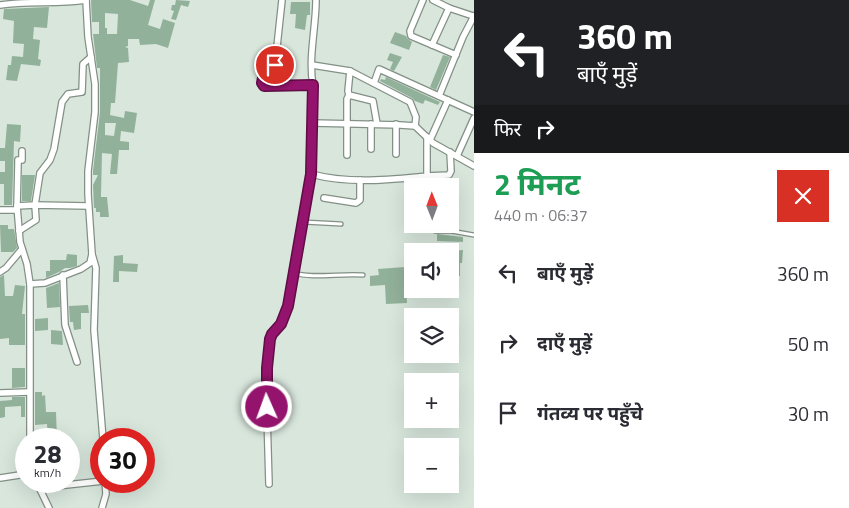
<!DOCTYPE html>
<html lang="hi">
<head>
<meta charset="utf-8">
<style>
	body { margin:0; font-family:"Titillium Web","Noto Sans Devanagari",sans-serif; background:#f7f7f7; color:#2b2b33; height:100vh; display:flex; flex-direction:column; font-size:19px; white-space:nowrap }
	* { box-sizing:border-box; margin:0 }
	p { font-size:16px; color:#7c7c81 }
	.icon { flex:none; width:28px; height:28px; fill:none; stroke:currentColor; stroke-width:2; stroke-linecap:round; stroke-linejoin:round }
	.map { position:relative; flex:1; overflow:hidden }
	.panel { display:flex; flex-direction:column; background:#fff; width:375px }
	.panel>* { flex:none }
	.guide { background:#202124; color:#fff; overflow:hidden }
	.needle { width:32px; rotate:359deg }
	.buttons { position:absolute; left:404px; top:178px; display:grid; gap:10px }
	.buttons a { display:grid; place-items:center; width:55px; height:55px; border-radius:0px; background:#fff; box-shadow:0 5px 20px #0002; font-size:25px }
	.speed { position:absolute; left:15px; top:428px; display:flex; gap:10px; font-size:25px; font-weight:700; text-align:center }
	.speed>* { display:grid; place-content:center; width:65px; height:65px; border-radius:50%; background:#fff; box-shadow:0 5px 20px #0002; line-height:1 }
	.speed small { font-size:12px; font-weight:400 }
	.speed .limit { border:8px solid #d22; background:#fff; color:#111 }
	.pin { position:absolute; display:grid; place-items:center; width:42px; height:42px; color:#fff; margin:-21px; border:2px solid #fff; border-radius:50%; box-shadow:0 1px 5px #0007 }
	.me { position:absolute; width:55px; margin:-28px; rotate:358deg; stroke-linejoin:round; filter:drop-shadow(0 0 4px #0008) }
	.turn { display:flex; align-items:center; gap:18px; height:105px; padding:0 20px; font-size:22px }
	.turn .icon { width:65px; height:65px; stroke-width:2.5 }
	.turn b { display:block; font-size:35px; line-height:42px }
	.then { display:flex; align-items:center; height:48px; padding:0 20px; background:#0003; gap:10px; font-size:19px }
	.round { display:grid; place-items:center; flex:none; width:52px; height:52px; border-radius:0px; background:#f7f7f7 }
	.summary { display:flex; align-items:center; justify-content:space-between; height:85px; padding:0 20px }
	h1 { font-size:30px; font-weight:700; line-height:38px; color:#1e9e55 }
	ul { padding:0; list-style:none }
	li { display:flex; align-items:center; gap:15px; height:70px; padding:0 20px }
	li div { flex:1 }
	li b { display:block; font-size:19px }
	li em { font-style:normal }
	main { display:flex; flex:1; min-height:0 }
	.map>svg:first-child { display:block }
</style>
</head>
<body>
<main>
<div class="map">
<svg width="474" height="508" viewBox="0 0 474 508">
	<rect width="100%" height="100%" fill="#d8e6dc"/>
	<g fill="#92b19a" fill-rule="evenodd">
		<path d="M 91,0 L 130,0 L 148,6 L 150,0 L 155,0 L 148,25 L 160,29 L 163,19 L 175,23 L 168,48 L 156,44 L 140,45 L 139,39 L 128,39 L 128,46 L 125,47 L 128,48 L 129,62 L 118,63 L 115,103 L 111,103 L 110,115 L 124,118 L 125,111 L 137,113 L 134,133 L 121,131 L 120,141 L 129,142 L 129,150 L 119,150 L 117,174 L 110,174 L 112,154 L 102,153 L 101,194 L 101,197 L 107,197 L 109,217 L 100,217 L 100,212 L 96,212 L 96,208 L 94,208 L 93,185 L 98,175 L 93,175 L 93,171 L 100,112 L 100,68 L 97,68 L 93,34 L 99,34 L 99,22 L 92,22 ZM 105,13 L 118,14 L 117,34 L 107,34 L 107,28 L 105,28 ZM 105,123 L 116,123 L 114,136 L 105,135 Z"/>
		<polygon points="176,0 190,1 188,7 181,5 176,20 171,19 174,11 171,10 172,5 175,5"/>
		<polygon points="291,2 310,2 310,15 307,15 305,30 295,28 296,14 290,14"/>
		<polygon points="49,7 47,28 34,27 33,39 40,40 38,59 41,60 40,66 21,64 17,81 6,80 8,65 11,65 12,56 23,57 24,44 13,43 14,21 3,19 4,9"/>
		<polygon points="395,32 406,36 408,39 412,42 409,50 390,43"/>
		<polygon points="390,53 402,57 394,71 390,69 393,62 387,60"/>
		<polygon points="443,55 450,57 436,90 430,87"/>
		<polygon points="386,77 440,102 438,105 425,100 423,104 415,101 412,98 380,81 381,79 385,80"/>
		<polygon points="7,124 21,125 20,142 14,141 12,205 4,205 4,184 0,184 0,172 5,172 5,161 0,161 0,148 5,148"/>
		<polygon points="22,175 35,175 31,201 22,201"/>
		<polygon points="0,225 8,225 8,229 14,229 17,248 13,252 1,252"/>
		<polygon points="437,234 463,237 463,242 437,241"/>
		<polygon points="463,250 462,263 460,263 460,276 455,276 455,284 450,284 450,251"/>
		<polygon points="67,254 77,255 77,266 70,268 65,268 59,272 46,278 46,271 50,271 50,260 66,260"/>
		<polygon points="123,255 123,263 138,264 137,272 119,271 119,282 113,282 114,256"/>
		<polygon points="405,267 407,303 386,304 385,285 370,286 370,276 379,275 378,269"/>
		<polygon points="4,275 5,296 13,296 15,285 25,286 22,314 25,314 25,345 9,345 9,338 0,339 0,277"/>
		<polygon points="59,283 60,307 47,308 46,288"/>
		<polygon points="88,305 89,313 81,313 81,329 74,330 73,322 70,322 69,306"/>
		<polygon points="48,318 48,330 35,331 35,319"/>
		<polygon points="51,330 62,331 63,345 51,344"/>
		<polygon points="12,368 25,368 25,387 12,388"/>
		<polygon points="35,384 35,392 42,392 42,396 45,395 46,412 56,412 57,439 48,439 47,424 35,425"/>
		<polygon points="12,397 25,397 25,417 21,417 21,406 5,407 5,417 0,418 0,401 12,400"/>
	</g>
	<g fill="none" stroke-linecap="round" stroke-linejoin="round">
		<g stroke="#839086" stroke-width="5.5">
			<g id="lane">
				<polyline points="303,222 341,224"/>
				<polyline points="435,231 451,231 474,235"/>
				<path d="M 294,273 C 312,279 342,273 363,275"/>
			</g>
		</g>
		<g stroke="#839086" stroke-width="8">
			<g id="street">
				<polyline points="282,0 275,65 263,78 262,83 265,86 268,87 313,85"/>
				<polyline points="423,0 410,31 411,36 456,55"/>
				<polyline points="433,0 449,8 473,16"/>
				<path d="M 0,5 C 29,1 57,4 86,0"/>
				<polyline points="432,45 449,8"/>
				<polyline points="312,65 350,71 410,102 416,117 415,126"/>
				<polyline points="350,71 348,91 349,95 373,101 377,124"/>
				<polyline points="374,83 379,69 474,112"/>
				<polyline points="439,96 463,37 474,16"/>
				<polyline points="313,123 400,125 415,126 433,143 474,166"/>
				<polyline points="430,140 448,100"/>
				<polyline points="371,149 371,124"/>
				<polyline points="22,151 22,160 18,160 18,164 17,206 20,242 27,264 30,284 30,439"/>
				<polyline points="396,154 396,124"/>
				<polyline points="347,155 347,99 349,95"/>
				<polyline points="457,156 474,118"/>
				<path d="M 311,174 C 348,184 390,180 427,176 L 427,137"/>
				<polyline points="427,176 449,175 451,171 450,152"/>
				<polyline points="324,198 356,203 360,200 360,180"/>
				<polyline points="17,206 35,205 40,173 50,160 54,149 62,102 68,94 82,92 83,64 91,57"/>
				<polyline points="0,210 17,210"/>
				<polyline points="19,231 36,220 35,205 88,206"/>
				<polyline points="92,254 96,268 94,330 103,439"/>
				<polyline points="0,272 6,268 22,249"/>
				<polyline points="63,275 65,325 77,362"/>
				<polyline points="30,284 45,283 81,269 90,263 92,254 88,194 88,171 95,112 95,84 88,37 86,0"/>
				<polyline points="0,393 29,392"/>
				<polyline points="0,478 26,474"/>
				<polyline points="36,481 49,508"/>
				<path d="M 269,484 L 266,380 L 267,358 L 272,334 L 281,324 L 288,306 L 311,174 L 313,85 C 308,59 316,27 316,0"/>
				<polyline points="39,488 103,481"/>
				<polyline points="102,508 106,494 105,481"/>
			</g>
		</g>
		<use href="#lane" stroke="#fff" stroke-width="3"/>
		<use href="#street" stroke="#fff" stroke-width="5.5"/>
	</g>
	<g fill="none" stroke-linecap="round" stroke-linejoin="round">
		<g stroke="#600c46" stroke-width="12">
			<polyline id="route" points="267,407 267,368 270,339 272,334 281,324 288,306 311,174 313,85 264,86 262,83 263,78 275,65"/>
		</g>
		<use href="#route" stroke="#94136c" stroke-width="9"/>
	</g>
</svg>
<div class="buttons">
<a><svg class="needle" viewBox="-14 -14 28 28"><path d="M0-13l5 13h-10z" fill="#e53935"/><path d="M0 13l5-13h-10z" fill="#7c7c81"/></svg></a>
<a><svg class="icon" aria-label="sound" viewBox="0 0 24 24"><path d="M4 9h4l5-4v14l-5-4H4zM17 9q2 3 0 6"/></svg></a>
<a><svg class="icon" aria-label="layers" viewBox="0 0 24 24"><path d="M12 4l9 5-9 5-9-5zM3 14l9 5 9-5"/></svg></a>
<a>+</a>
<a>−</a>
</div>
<div class="speed"><div>28<small>km/h</small></div><div class="limit">30</div></div>
<div class="pin" style="left:275px;top:65px;background:#d93025"><svg class="icon" aria-label="arrive" viewBox="0 0 24 24"><path d="M6 21V4h12l-3 4 3 4H6"/></svg></div>
<svg class="me" style="left:267px;top:407px" viewBox="-20 -20 40 40"><circle r="17" fill="#94136c" stroke="#fff" stroke-width="3"/><path d="M0-11L8 9 0 5-8 9z" fill="#fff"/></svg>
</div>
<section class="panel">
<div class="guide">
<div class="turn"><svg class="icon" aria-label="left" viewBox="0 0 24 24"><path d="M17 20v-9H6M10 6l-5 5 5 5"/></svg><div><b>360 m</b>बाएँ मुड़ें</div></div>
<div class="then">फिर<svg class="icon" aria-label="right" viewBox="0 0 24 24"><path d="M7 20v-9h11M14 6l5 5-5 5"/></svg></div>
</div>
<div class="summary"><div><h1>2 मिनट</h1><p>440 m · 06:37</p></div><a class="round" style="background:#d93025;color:#fff"><svg class="icon" aria-label="close" viewBox="0 0 24 24"><path d="M6 6l12 12M18 6L6 18"/></svg></a></div>
<ul>
<li><svg class="icon" aria-label="left" viewBox="0 0 24 24"><path d="M17 20v-9H6M10 6l-5 5 5 5"/></svg><div><b>बाएँ मुड़ें</b></div><em>360 m</em></li>
<li><svg class="icon" aria-label="right" viewBox="0 0 24 24"><path d="M7 20v-9h11M14 6l5 5-5 5"/></svg><div><b>दाएँ मुड़ें</b></div><em>50 m</em></li>
<li><svg class="icon" aria-label="arrive" viewBox="0 0 24 24"><path d="M6 21V4h12l-3 4 3 4H6"/></svg><div><b>गंतव्य पर पहुँचे</b></div><em>30 m</em></li>
</ul>
</section>
</main>
</body>
</html>
